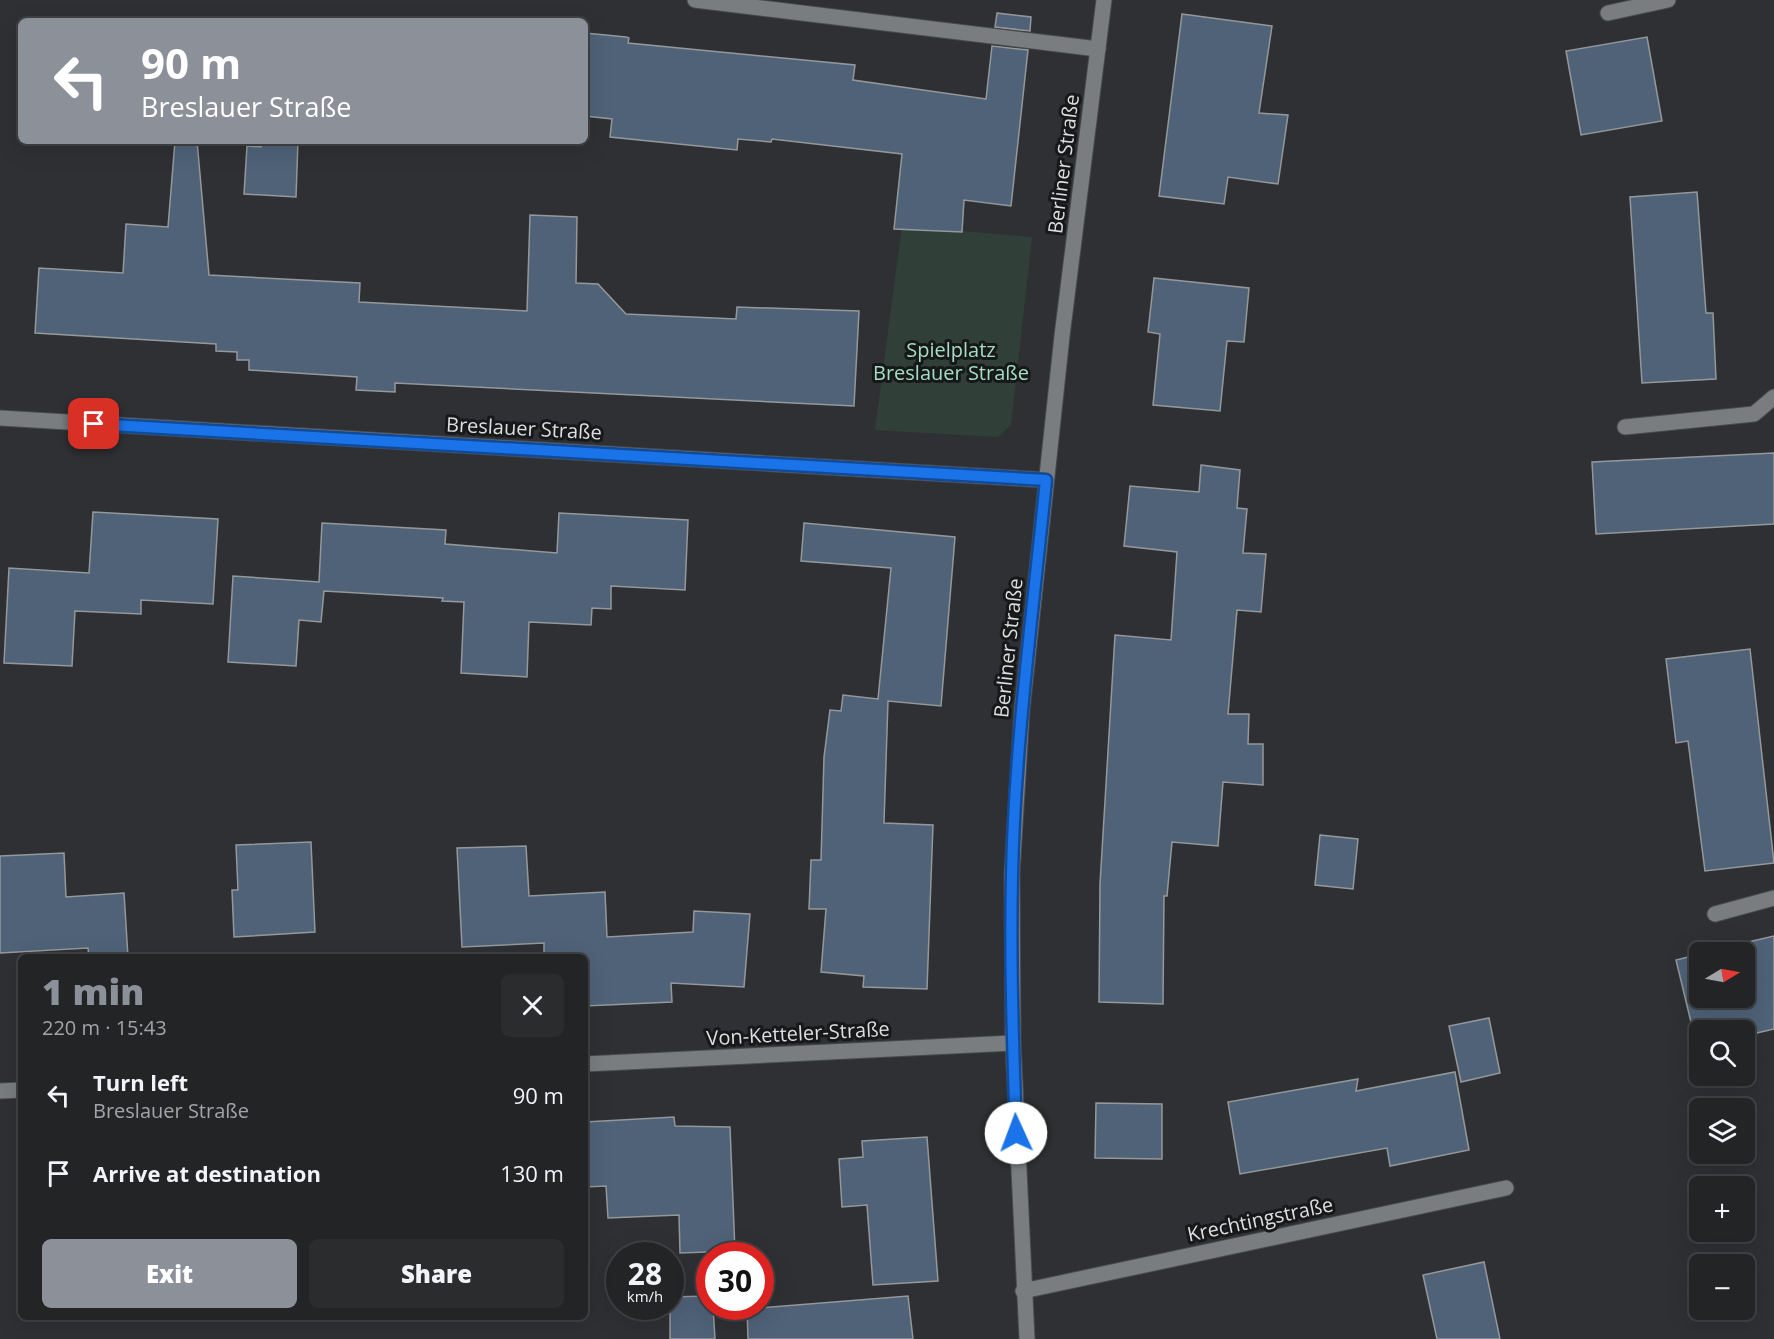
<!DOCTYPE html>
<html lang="en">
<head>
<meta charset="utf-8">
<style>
	body { margin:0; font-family:"Open Sans",sans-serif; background:#2a2c2e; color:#f1f3f6; height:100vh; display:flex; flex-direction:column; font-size:22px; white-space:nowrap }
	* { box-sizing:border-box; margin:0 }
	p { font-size:20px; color:#a2a4a7 }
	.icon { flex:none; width:33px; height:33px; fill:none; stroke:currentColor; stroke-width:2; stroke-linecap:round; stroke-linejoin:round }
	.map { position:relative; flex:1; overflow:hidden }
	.panel { position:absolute; left:18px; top:954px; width:570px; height:366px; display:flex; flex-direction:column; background:#222426; border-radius:9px; box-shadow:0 6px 24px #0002,0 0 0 2px #3f4143 }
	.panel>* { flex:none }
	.hud { position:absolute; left:18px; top:18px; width:570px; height:126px; border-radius:9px; box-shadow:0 6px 24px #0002,0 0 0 2px #3f4143; background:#8c9099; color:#fff; overflow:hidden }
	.needle { width:39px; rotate:80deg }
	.tools { position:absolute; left:1689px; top:942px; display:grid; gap:12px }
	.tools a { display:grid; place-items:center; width:66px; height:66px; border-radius:9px; background:#222426; box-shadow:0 6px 24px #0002,0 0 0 2px #3f4143; font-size:30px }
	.speed { position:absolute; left:606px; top:1242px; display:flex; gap:12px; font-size:30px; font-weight:700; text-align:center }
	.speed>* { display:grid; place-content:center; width:78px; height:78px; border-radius:50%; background:#222426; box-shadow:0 6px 24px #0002,0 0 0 2px #3f4143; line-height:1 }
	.speed small { font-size:15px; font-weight:400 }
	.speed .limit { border:9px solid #d22; background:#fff; color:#111 }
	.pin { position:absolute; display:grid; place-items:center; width:51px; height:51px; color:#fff; margin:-26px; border-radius:12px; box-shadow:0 3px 9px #0006 }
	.me { position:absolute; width:66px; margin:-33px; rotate:358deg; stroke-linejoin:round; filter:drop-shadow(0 0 4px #0008) }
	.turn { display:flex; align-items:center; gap:21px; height:126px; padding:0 24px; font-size:27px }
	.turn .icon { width:78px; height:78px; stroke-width:2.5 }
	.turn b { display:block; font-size:42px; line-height:51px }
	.round { display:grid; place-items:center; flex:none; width:63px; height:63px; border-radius:9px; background:#2a2c2e }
	.overview { display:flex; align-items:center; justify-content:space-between; height:102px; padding:0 24px }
	h1 { font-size:36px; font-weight:800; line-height:45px; color:#8c9099 }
	.cta { display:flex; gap:12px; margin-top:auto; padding:12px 24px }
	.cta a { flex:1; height:69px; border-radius:9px; background:#8c9099; color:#fff; font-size:24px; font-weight:800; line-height:69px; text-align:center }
	.cta a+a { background:#2a2c2e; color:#f1f3f6 }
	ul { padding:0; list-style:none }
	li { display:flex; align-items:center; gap:18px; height:78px; padding:0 24px }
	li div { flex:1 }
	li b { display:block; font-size:22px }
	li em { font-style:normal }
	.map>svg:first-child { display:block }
</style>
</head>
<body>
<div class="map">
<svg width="1774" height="1339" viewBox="0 0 1774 1339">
	<rect width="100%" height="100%" fill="#2e3033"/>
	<polygon fill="#304038" points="902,226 1032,237 1011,425 998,437 875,430"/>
	<g fill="#4f6278" stroke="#95989b" stroke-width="1.5">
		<polygon points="997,13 1031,17 1030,31 995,27"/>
		<polygon points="1182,14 1272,26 1259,113 1288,115 1278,184 1228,177 1224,204 1159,196"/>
		<polygon points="585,33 626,37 629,38 628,43 855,65 853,80 986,99 992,46 1028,50 1011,206 964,200 962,232 894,229 902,154 772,139 771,142 738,139 737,150 610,137 612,119 585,116"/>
		<polygon points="1647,37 1662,121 1581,135 1566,51"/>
		<polygon points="175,141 197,141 209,275 360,283 359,302 527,311 530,215 577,217 576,283 598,284 626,314 736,319 737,307 859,311 854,406 395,383 395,392 356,390 357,377 249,370 249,360 237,360 237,352 216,351 216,344 35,333 39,268 123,273 126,224 168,227"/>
		<polygon points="261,141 298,141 296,197 244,194 247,146 261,147"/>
		<polygon points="1697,192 1706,313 1713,313 1716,379 1642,383 1630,197"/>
		<polygon points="1154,278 1249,288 1244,342 1227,341 1220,411 1153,405 1160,334 1148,332"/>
		<polygon points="1774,453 1774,524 1596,534 1592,462"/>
		<polygon points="1201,465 1240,470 1237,508 1247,509 1243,553 1266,554 1261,612 1237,610 1228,714 1249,714 1248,744 1263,744 1263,785 1223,782 1218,846 1172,842 1167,896 1164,896 1163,1004 1099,1002 1100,884 1115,635 1171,640 1177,552 1124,546 1130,486 1199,492"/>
		<polygon points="93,512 218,519 213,604 141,600 141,614 75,611 72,666 4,663 9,568 89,573"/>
		<polygon points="559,513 688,520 685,590 611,586 611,609 592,608 591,625 529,622 527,677 461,673 464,602 442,601 443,598 324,591 321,622 299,620 296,666 228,662 233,576 319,582 322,523 446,530 445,544 557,553"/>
		<polygon points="804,523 955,537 941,706 888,701 884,823 933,825 927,989 863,987 864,976 821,972 826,909 809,909 811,860 821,860 824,757 830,710 841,711 843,695 878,699 891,568 801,561"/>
		<polygon points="1750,649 1774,863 1705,871 1688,741 1676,743 1666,659"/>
		<polygon points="1320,835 1358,839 1353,889 1315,885"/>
		<polygon points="311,842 315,932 234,937 232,890 238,890 236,845"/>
		<polygon points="526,846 529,896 605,892 607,937 693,932 694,911 750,914 744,987 671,983 672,1002 585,1006 585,957 544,957 544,943 462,947 457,848"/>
		<polygon points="64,853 66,897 124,893 128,957 89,957 88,948 0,953 0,856"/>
		<polygon points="1774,936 1774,1029 1744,1036 1744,1030 1700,1030 1700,1047 1697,1047 1676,960 1700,954 1700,998 1744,998 1744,952 1705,952"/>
		<polygon points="1489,1018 1500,1073 1461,1082 1449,1026"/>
		<polygon points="1455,1072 1469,1150 1390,1166 1387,1148 1240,1174 1228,1102 1358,1079 1356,1091"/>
		<polygon points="1096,1103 1162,1104 1162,1159 1095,1158"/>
		<polygon points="674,1117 675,1126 730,1127 735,1251 680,1253 679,1215 608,1218 606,1186 585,1187 585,1122"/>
		<polygon points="927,1137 938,1281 873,1285 867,1205 842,1207 839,1159 863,1157 862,1141"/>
		<polygon points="1484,1262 1500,1339 1437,1339 1423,1275"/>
		<polygon points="710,1296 710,1306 713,1306 715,1339 670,1339 670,1297"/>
		<polygon points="908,1296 913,1339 748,1339 747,1309"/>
	</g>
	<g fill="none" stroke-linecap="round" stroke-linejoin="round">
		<g stroke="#4a4b4d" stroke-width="17">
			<g id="service">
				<polyline points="1608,13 1668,0"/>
				<polyline points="1625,427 1754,414 1774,397"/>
				<polyline points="1715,914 1774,898"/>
			</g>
		</g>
		<g stroke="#4a4b4d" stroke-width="17">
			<g id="minor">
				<polyline points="695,0 1098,49"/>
				<polyline points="0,418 1046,480"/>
				<polyline points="585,1064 1013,1043"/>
				<polyline points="0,1091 21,1090"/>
				<polyline points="1023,1291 1506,1188"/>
				<polyline points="1027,1339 1013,1043 1012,873 1022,710 1062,336 1104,0"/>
			</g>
		</g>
		<use href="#service" stroke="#7a7d80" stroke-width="15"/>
		<use href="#minor" stroke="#7a7d80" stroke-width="15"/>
	</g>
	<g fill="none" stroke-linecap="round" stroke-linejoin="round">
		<g stroke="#114b97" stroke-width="15">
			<path id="route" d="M 94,424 L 1046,480 C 1033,611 1015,742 1012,874 C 1010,960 1013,1047 1016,1133"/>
		</g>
		<use href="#route" stroke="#1a73e8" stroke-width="10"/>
	</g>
	<g text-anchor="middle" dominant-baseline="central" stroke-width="6" stroke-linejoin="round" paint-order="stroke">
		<g font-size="20" fill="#dddee0" stroke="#171819">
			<text transform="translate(1063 164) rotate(-83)">Berliner Straße</text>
			<text transform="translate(524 428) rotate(3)">Breslauer Straße</text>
			<text transform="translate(1008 648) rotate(-84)">Berliner Straße</text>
			<text transform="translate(798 1033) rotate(-3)">Von-Ketteler-Straße</text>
			<text transform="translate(1260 1219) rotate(-12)">Krechtingstraße</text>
		</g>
		<g font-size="20" fill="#a3dec3" stroke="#171819">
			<text x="951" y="349">Spielplatz<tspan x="951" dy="23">Breslauer Straße</tspan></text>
		</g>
	</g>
</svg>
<div class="tools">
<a><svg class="needle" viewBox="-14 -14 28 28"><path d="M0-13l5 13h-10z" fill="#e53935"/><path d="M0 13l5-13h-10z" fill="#a2a4a7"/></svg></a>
<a><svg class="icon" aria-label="search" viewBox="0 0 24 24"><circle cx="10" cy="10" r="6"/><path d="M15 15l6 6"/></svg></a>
<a><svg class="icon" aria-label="layers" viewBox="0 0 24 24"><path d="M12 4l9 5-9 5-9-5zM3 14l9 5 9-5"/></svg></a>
<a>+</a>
<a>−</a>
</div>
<div class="speed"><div>28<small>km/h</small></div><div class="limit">30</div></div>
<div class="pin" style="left:94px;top:424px;background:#d93025"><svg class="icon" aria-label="arrive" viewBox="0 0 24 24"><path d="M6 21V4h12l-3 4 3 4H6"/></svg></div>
<svg class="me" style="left:1016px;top:1133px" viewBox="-20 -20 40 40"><circle r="19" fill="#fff"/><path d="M0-13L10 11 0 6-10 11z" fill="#1a73e8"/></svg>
<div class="hud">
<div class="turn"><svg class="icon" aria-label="left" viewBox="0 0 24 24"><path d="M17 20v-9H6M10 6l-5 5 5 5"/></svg><div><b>90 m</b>Breslauer Straße</div></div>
</div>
<section class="panel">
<div class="overview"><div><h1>1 min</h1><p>220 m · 15:43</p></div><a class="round"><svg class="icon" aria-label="close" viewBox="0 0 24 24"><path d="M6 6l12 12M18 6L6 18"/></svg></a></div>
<ul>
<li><svg class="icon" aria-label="left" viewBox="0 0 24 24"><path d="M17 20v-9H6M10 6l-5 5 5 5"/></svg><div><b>Turn left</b><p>Breslauer Straße</p></div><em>90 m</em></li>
<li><svg class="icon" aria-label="arrive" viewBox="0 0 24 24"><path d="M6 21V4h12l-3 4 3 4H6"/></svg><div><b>Arrive at destination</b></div><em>130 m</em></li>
</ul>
<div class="cta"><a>Exit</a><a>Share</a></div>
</section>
</div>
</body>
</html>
